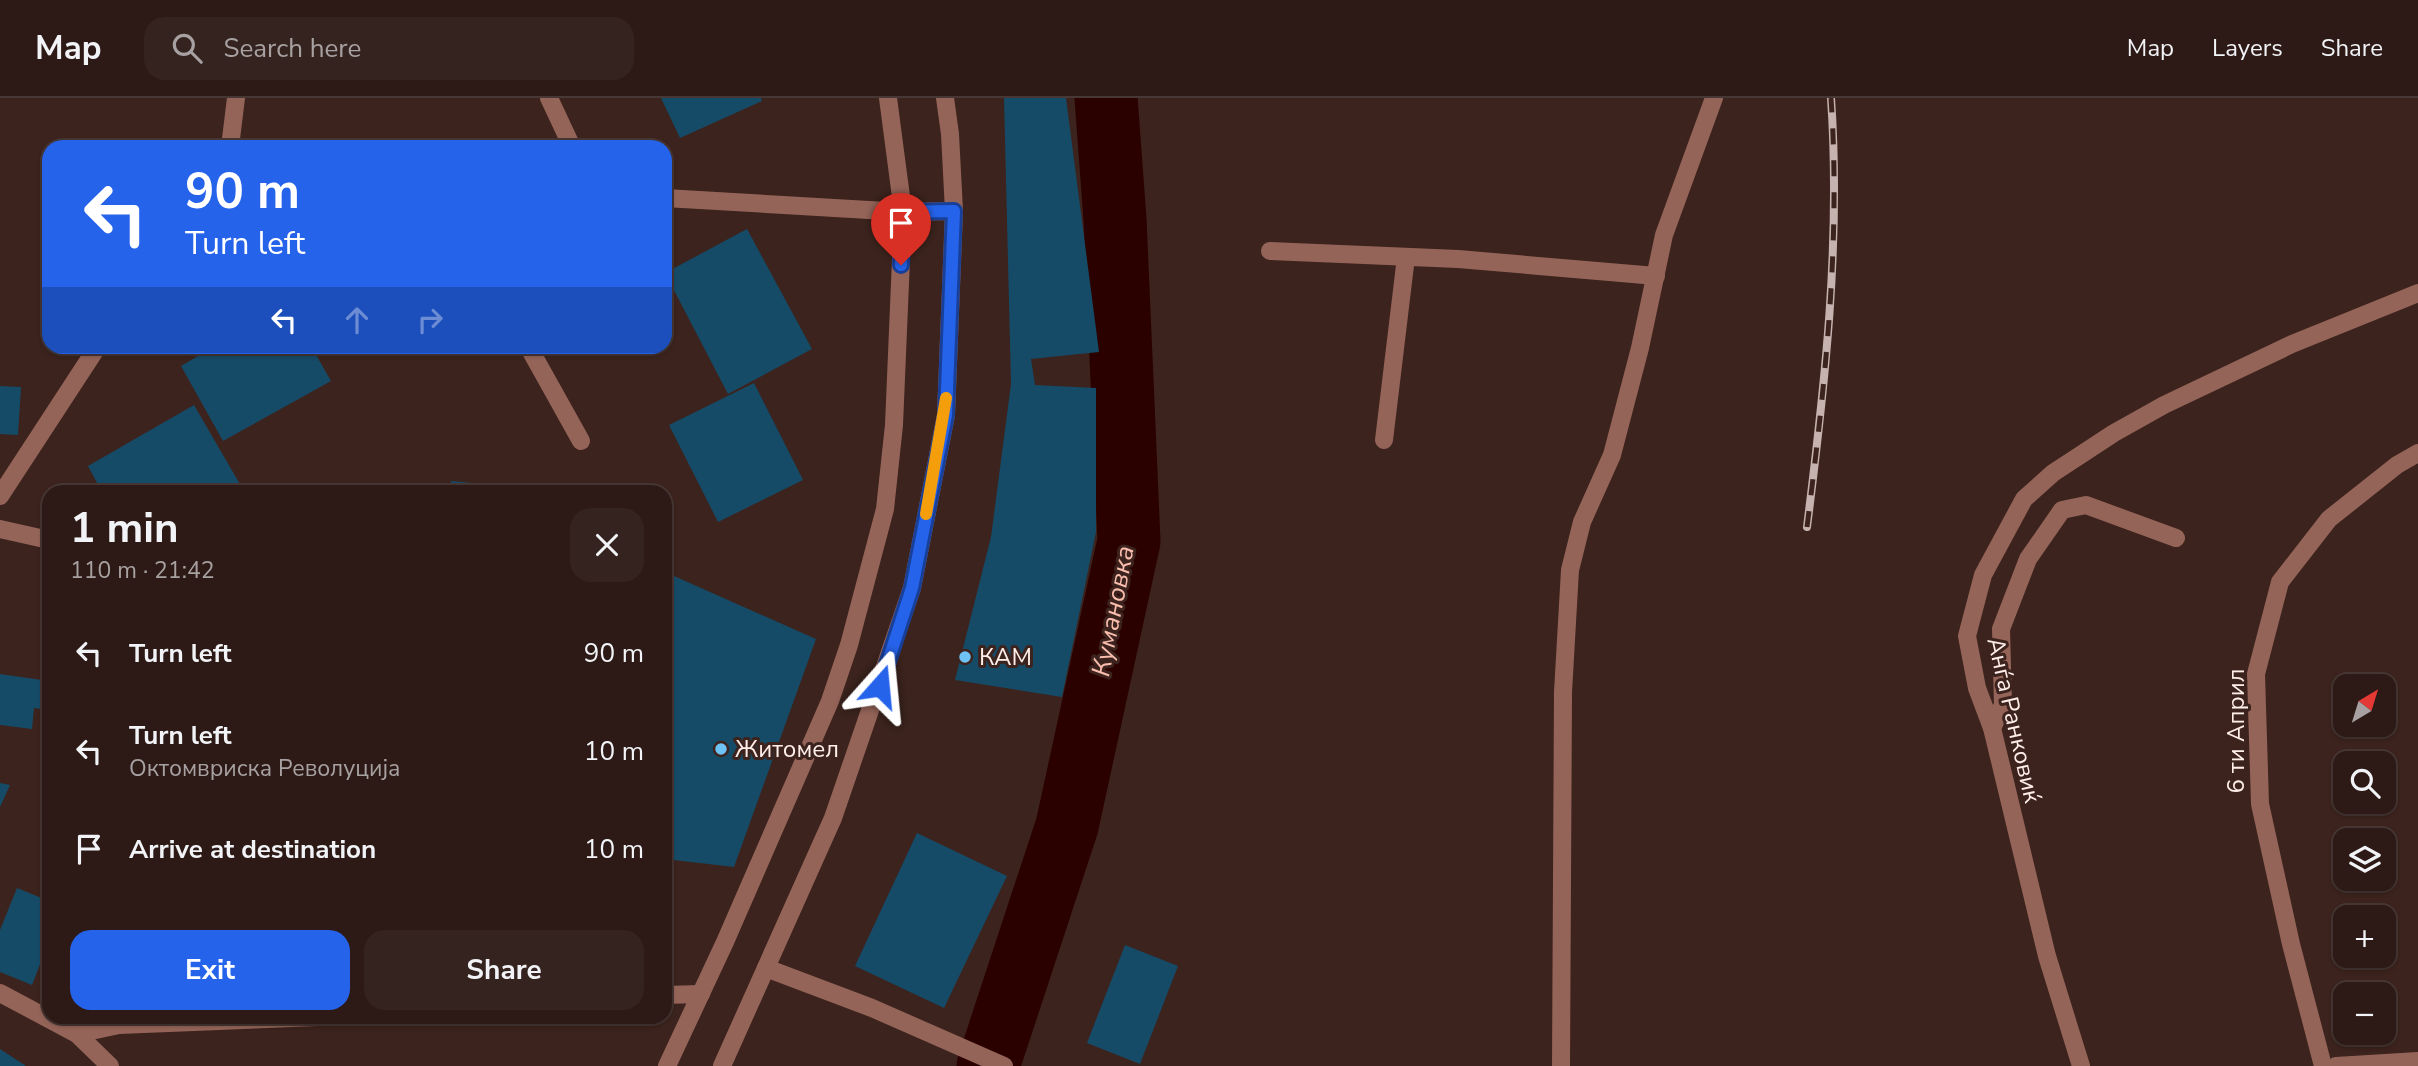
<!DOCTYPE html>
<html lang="en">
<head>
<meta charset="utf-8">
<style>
	body { margin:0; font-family:"Nunito Sans",sans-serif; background:#35231f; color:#f1f3f6; height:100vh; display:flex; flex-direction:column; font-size:26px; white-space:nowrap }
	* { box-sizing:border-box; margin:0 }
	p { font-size:23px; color:#a7a1a1 }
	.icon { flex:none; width:38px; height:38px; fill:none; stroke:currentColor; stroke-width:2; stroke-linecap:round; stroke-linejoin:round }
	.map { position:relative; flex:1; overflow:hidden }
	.sheet { position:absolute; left:42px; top:387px; width:630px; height:539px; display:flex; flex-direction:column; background:#2d1a16; border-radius:21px; box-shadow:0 2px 5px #0004,0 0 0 2px #483835 }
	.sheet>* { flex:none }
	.hud { position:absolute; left:42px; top:42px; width:630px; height:214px; border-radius:21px; box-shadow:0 2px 5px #0004,0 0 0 2px #483835; background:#2563eb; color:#fff; overflow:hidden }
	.needle { width:46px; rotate:38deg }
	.tools { position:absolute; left:2333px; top:576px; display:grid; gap:14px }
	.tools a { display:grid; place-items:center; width:63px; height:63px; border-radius:14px; background:#2d1a16; box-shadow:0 2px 5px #0004,0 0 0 2px #483835; font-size:35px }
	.pin { position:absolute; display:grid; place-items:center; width:60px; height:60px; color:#fff; margin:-72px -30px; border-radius:50% 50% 50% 0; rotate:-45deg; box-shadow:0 0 7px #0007 }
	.pin .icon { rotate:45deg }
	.me { position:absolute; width:77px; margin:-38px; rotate:18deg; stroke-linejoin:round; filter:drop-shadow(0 0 5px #0008) }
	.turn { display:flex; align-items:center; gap:24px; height:147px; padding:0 28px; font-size:32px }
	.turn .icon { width:91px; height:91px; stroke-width:2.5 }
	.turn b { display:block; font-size:49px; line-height:60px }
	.lanes { display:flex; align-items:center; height:66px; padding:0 28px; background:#0003; justify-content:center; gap:35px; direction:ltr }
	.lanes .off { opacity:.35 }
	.round { display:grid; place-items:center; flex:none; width:74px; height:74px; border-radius:21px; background:#35231f }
	.headline { display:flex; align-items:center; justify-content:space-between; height:119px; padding:0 28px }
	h1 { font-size:42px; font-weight:700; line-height:52px }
	.button { display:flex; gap:14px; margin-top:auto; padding:14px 28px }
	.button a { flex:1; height:80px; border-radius:21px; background:#2563eb; color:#fff; font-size:28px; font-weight:700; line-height:80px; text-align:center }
	.button a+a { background:#35231f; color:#f1f3f6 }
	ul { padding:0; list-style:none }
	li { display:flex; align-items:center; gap:21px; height:98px; padding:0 28px }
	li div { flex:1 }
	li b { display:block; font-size:26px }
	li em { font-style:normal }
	header { display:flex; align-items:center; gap:42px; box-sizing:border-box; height:98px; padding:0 35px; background:#2d1a16; border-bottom:2px solid #483835 }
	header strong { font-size:33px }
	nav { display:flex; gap:38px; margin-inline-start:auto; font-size:24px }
	.search { width:490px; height:63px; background:#35231f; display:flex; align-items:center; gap:18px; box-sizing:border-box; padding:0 24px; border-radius:21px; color:#a7a1a1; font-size:26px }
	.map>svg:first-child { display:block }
</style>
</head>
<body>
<header>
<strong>Map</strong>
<div class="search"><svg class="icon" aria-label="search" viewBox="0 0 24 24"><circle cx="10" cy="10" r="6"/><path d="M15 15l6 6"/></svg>Search here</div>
<nav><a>Map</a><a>Layers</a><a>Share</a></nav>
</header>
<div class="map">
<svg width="2418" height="968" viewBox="0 0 2418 968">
	<rect width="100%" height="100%" fill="#3c231d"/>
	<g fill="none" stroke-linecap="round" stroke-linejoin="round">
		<polyline stroke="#2b0100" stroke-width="63" points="988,968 1067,728 1129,443 1115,121 1106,0"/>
	</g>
	<g fill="#164b67">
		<polygon points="661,0 761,0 762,3 680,40"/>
		<polygon points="1004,0 1066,0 1099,254 1031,261 1035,287 1096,290 1096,434 1062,599 955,582 991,439 1011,286"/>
		<polygon points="747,131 812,251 728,296 665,175"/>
		<polygon points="215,248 311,248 331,283 223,343 181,268"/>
		<polygon points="754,285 803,382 718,424 669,327"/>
		<polygon points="0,288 21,289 18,337 0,336"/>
		<polygon points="194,307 241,388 231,394 102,394 88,368"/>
		<polygon points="451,383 548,392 548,394 451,394"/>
		<polygon points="665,474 816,541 734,769 665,761"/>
		<polygon points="0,576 49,583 49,612 34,610 32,631 0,627"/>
		<polygon points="0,685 10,687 0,709"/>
		<polygon points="917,735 1007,778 944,910 855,868"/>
		<polygon points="17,790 49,803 49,843 32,887 0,874 0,832"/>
		<polygon points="1125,847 1178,868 1140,966 1087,945"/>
		<polygon points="0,951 26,968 0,968"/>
	</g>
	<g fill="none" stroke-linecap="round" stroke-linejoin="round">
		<g stroke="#956458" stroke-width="18">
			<polyline points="549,0 572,49"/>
			<polyline points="528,248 581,343"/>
		</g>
		<g stroke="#956458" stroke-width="18">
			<polyline points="230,49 236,0"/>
			<polyline points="665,100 903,114 954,113"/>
			<polyline points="1270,153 1458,161 1656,178"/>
			<polyline points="1384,342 1406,159"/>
			<polyline points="0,398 98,248"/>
			<polyline points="0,431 49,442"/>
			<polyline points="1992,630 2003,607 2001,531 2028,461 2062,412 2086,407 2176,440"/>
			<polyline points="766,870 872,910 1004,968"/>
			<polyline points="665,897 701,896"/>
			<polyline points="77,936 119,927 317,919"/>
			<polyline points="1561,968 1563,594 1570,472 1582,424 1612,357 1640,250 1664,137 1714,0"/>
			<polyline points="2081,968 2047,858 1992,630 1977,590 1967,538 1983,477 2024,401 2053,375 2114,335 2164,307 2292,246 2418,195"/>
			<polyline points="2323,968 2291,846 2260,706 2256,576 2280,484 2329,421 2397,367 2418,355"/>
			<polyline points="2336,968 2418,963"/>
		</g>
		<g stroke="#956458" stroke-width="18">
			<polyline points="0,895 77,936 110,968"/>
			<polyline points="667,968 725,844 830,603 849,547 885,411 894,327 903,114 888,0"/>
			<polyline points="722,968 833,720 912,490 946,317 954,113 950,36 945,0"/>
		</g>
		<g stroke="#c6b2ae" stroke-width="8">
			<path id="rail" d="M 1807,429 C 1825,286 1841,144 1831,0"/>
		</g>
		<use href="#rail" stroke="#3c231d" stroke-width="5" stroke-dasharray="16" stroke-linecap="butt"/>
	</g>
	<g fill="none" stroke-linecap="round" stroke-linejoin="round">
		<g stroke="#184099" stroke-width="18">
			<polyline id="route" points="880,588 912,490 946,317 954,113 903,114 901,167"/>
		</g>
		<use href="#route" stroke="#2563eb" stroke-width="12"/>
		<polyline stroke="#f59e0b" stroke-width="12" points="926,416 946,300"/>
	</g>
	<g fill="#6fc2f4" stroke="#3c231d" stroke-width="2.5">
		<circle cx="965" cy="559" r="7"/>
		<circle cx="721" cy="651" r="7"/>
	</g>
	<g text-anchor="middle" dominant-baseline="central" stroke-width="6" stroke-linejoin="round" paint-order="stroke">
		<g font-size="24" fill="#feede9" stroke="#3c231d" text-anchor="start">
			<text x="979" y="559">КАМ</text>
			<text x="735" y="651">Житомел</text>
		</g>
		<g font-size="24" fill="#feede9" stroke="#3c231d">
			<text transform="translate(2014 622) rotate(77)">Анѓа Ранковиќ</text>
			<text transform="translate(2236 633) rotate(-90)">6 ти Април</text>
		</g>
		<g font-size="26" font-style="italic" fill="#f9bdae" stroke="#3c231d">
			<text transform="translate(1113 513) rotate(-79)">Кумановка</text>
		</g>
	</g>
</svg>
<div class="tools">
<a><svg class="needle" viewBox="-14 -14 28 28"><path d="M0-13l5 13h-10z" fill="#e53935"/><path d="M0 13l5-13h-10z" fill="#a7a1a1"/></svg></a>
<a><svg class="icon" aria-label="search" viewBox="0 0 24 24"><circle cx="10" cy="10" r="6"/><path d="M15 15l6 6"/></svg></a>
<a><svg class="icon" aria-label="layers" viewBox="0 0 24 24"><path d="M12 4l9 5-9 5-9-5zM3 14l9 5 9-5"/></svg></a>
<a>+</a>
<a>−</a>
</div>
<div class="pin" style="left:901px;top:167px;background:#d93025"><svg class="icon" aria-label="arrive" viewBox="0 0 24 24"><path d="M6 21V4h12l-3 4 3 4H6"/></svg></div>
<svg class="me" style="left:880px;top:588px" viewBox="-20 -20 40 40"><path d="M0-17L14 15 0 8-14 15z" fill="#2563eb" stroke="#fff" stroke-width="4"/></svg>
<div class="hud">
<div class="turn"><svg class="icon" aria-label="left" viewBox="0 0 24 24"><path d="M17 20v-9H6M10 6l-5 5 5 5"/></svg><div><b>90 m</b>Turn left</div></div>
<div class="lanes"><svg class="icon" aria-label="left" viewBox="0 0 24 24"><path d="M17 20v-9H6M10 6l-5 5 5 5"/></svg><svg class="icon off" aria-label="ahead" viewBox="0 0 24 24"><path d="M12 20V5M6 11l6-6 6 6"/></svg><svg class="icon off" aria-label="right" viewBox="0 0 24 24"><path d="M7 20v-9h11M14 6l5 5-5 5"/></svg></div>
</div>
<section class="sheet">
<div class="headline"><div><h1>1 min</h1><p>110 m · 21:42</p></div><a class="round"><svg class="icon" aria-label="close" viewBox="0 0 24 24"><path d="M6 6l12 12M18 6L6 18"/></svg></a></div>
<ul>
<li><svg class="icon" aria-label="left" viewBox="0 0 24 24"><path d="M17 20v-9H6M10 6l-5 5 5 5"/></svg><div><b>Turn left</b></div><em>90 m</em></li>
<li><svg class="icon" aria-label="left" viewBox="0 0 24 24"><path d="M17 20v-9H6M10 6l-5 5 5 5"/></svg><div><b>Turn left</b><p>Октомвриска Револуција</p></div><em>10 m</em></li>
<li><svg class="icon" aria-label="arrive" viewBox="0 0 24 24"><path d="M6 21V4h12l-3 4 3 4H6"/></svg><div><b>Arrive at destination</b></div><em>10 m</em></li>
</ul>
<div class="button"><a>Exit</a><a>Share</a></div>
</section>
</div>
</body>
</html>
